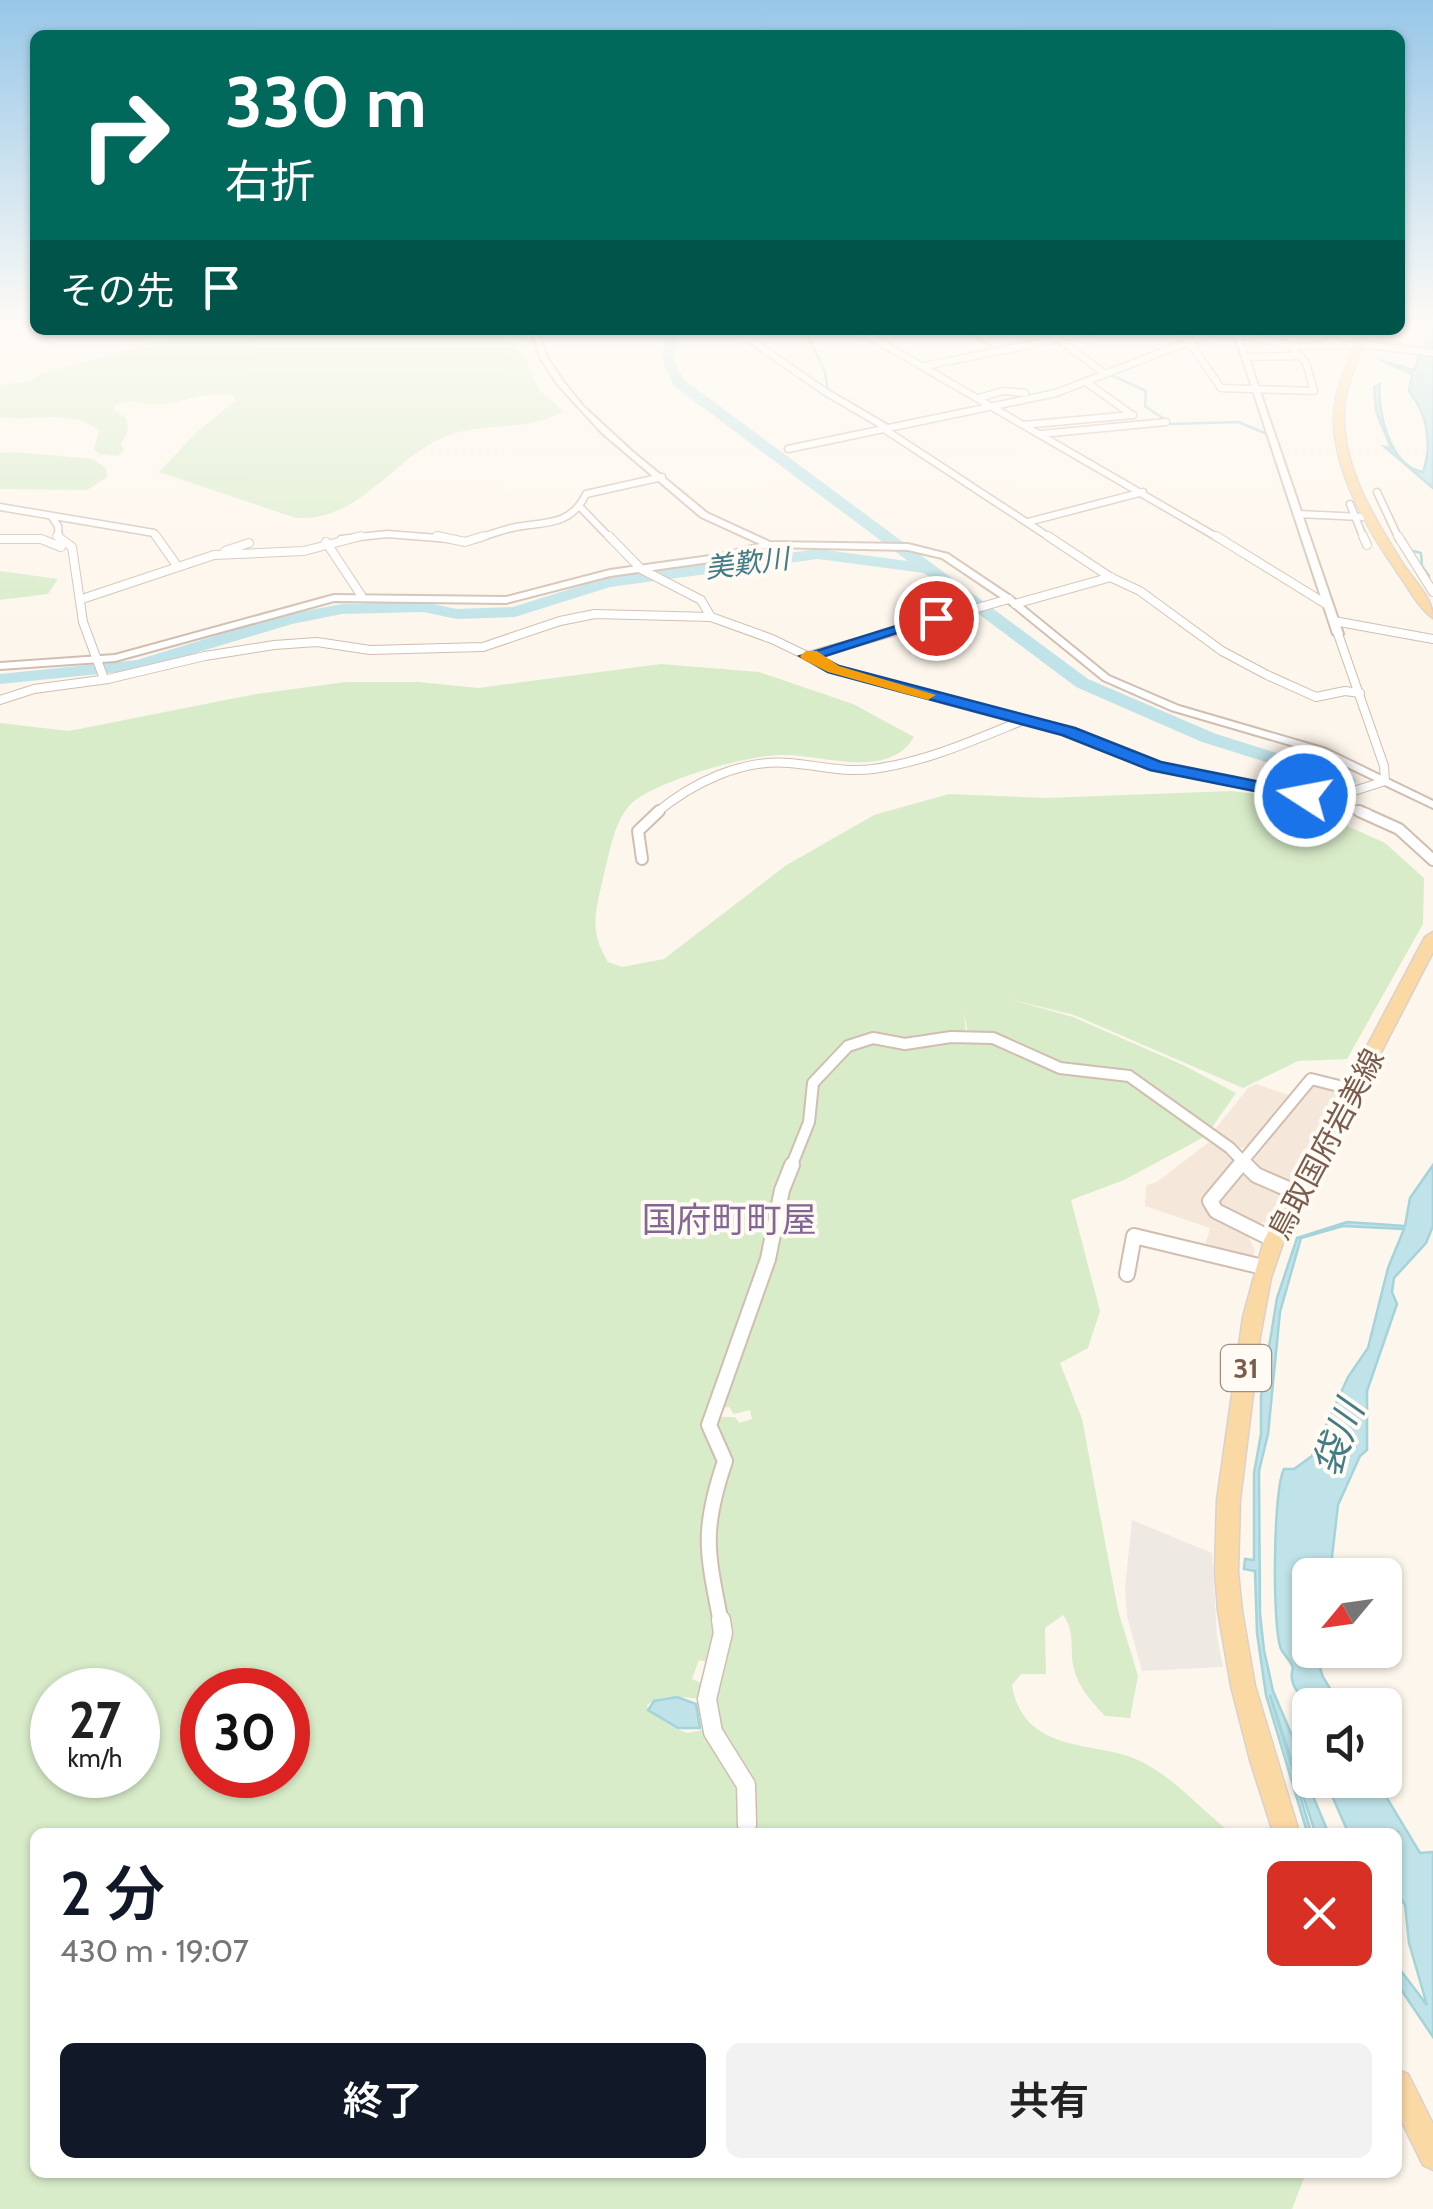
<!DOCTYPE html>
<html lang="ja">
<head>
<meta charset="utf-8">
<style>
	body { margin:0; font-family:Cabin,"Noto Sans JP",sans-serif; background:#f2f2f2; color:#222; height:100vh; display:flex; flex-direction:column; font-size:38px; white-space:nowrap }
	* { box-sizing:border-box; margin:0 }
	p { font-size:32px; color:#767676 }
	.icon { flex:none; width:55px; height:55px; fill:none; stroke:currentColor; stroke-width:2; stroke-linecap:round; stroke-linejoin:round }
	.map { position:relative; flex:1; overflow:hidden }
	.sheet { position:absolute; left:30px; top:1828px; width:1372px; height:350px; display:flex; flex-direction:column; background:#fff; border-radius:15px; box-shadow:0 2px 8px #0004 }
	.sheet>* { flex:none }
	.top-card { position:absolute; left:30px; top:30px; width:1375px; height:305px; border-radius:15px; box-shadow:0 2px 8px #0004; background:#00695c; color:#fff; overflow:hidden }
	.needle { width:65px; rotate:241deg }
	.fabs { position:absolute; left:1292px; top:1558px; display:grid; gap:20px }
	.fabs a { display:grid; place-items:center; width:110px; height:110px; border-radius:15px; background:#fff; box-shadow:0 2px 8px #0004; font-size:50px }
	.speed { position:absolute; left:30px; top:1668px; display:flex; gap:20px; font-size:50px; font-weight:700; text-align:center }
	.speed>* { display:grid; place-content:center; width:130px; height:130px; border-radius:50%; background:#fff; box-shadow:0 2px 8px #0004; line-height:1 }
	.speed small { font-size:25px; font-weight:400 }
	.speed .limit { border:15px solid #d22; background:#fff; color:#111 }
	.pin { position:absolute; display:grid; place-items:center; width:85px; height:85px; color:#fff; margin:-42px; border:5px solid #fff; border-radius:50%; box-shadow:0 2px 10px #0007 }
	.me { position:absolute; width:110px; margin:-55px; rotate:281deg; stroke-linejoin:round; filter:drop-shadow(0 0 8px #0008) }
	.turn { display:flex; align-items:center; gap:35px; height:210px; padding:0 30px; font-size:45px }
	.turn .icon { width:130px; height:130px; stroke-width:2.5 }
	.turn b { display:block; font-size:70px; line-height:85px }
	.then { display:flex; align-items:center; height:95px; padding:0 30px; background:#0003; gap:20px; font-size:38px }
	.round { display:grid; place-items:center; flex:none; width:105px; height:105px; border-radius:15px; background:#f2f2f2 }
	.overview { display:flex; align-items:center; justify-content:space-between; height:170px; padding:0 30px }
	h1 { font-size:60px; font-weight:600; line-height:75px; color:#111827 }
	.action { display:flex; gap:20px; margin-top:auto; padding:20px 30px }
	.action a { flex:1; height:115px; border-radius:15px; background:#111827; color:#fff; font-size:40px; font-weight:600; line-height:115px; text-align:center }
	.action a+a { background:#f2f2f2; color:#222 }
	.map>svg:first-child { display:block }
</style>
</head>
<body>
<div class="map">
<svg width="1433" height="2209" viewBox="0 0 1433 2209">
	<rect width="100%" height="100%" fill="#fdf6ec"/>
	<g fill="#f5e8da">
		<polygon points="1256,1084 1289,1095 1248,1147 1238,1148 1212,1133 1248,1088"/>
		<polygon points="1314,1084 1333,1086 1342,1096 1287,1184 1250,1165"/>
		<polygon points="1209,1142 1236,1159 1201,1199 1203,1208 1247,1233 1255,1251 1251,1260 1205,1247 1210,1228 1145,1206 1146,1185 1157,1182"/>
		<polygon points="1244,1170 1284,1191 1267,1222 1253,1225 1222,1209 1217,1200"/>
	</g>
	<polygon fill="#efe9e4" points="1132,1520 1212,1553 1217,1636 1223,1667 1142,1671 1127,1616 1125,1588"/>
	<g fill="#d8ecc9" fill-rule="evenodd">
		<path d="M 323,330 L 501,330 L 525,358 L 539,390 L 563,411 C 529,433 479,420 442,438 C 389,462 360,521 296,518 L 159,472 L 197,432 L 235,401 L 233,395 C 205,390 181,404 154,404 C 139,404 129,398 115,405 L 113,410 L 126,418 L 128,431 L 121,444 L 124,450 L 118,456 L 99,454 L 94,449 L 99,431 C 72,408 34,422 0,417 L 0,385 L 30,381 L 40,374 L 186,334 L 211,331 L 293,335 Z"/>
		<polygon points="14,452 93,459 106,468 107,477 87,490 0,489 0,453"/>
		<polygon points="0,571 58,579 48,594 0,600"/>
		<path d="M 661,664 L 759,672 L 853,704 L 914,737 C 889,780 823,755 785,755 C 750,754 658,780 632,803 C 614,820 610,852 604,874 C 596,910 588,929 608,962 L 622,967 L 664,959 L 785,866 L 874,815 L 949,794 L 1046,798 L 1231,791 L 1283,797 L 1385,843 L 1424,878 L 1423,924 L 1347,1059 L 1298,1061 L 1243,1088 L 1074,1015 L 1009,999 L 1073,1017 L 1183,1065 L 1236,1093 L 1211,1129 L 1132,1073 L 1067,1067 L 1000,1037 L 968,1034 L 964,1012 L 966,1034 L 919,1041 L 865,1036 L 811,1079 L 809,1111 L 764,1259 L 712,1410 L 721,1454 L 708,1506 L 718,1621 L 713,1663 L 699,1660 L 692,1679 L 704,1684 L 704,1699 C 685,1698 664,1693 647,1705 L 648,1711 L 677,1729 L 687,1733 L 703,1730 L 698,1700 L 704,1701 L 743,1786 L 745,1832 L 35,1832 L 35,2172 L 1306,2173 L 1292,2209 L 0,2209 L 0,723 L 69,731 L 256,694 L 346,682 L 418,682 L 478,688 ZM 52,1690 L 138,1690 L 138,1775 L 52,1775 ZM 202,1690 L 288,1690 L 288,1775 L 202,1775 Z"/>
		<path d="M 868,1040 L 998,1042 L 1059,1070 L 1129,1079 L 1204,1137 L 1124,1180 L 1071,1200 L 1100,1311 L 1088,1348 L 1060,1363 L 1082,1419 L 1118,1610 L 1138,1676 L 1130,1718 L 1105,1716 C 1092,1702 1079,1689 1074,1669 C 1069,1650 1076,1631 1063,1615 L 1045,1628 L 1046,1674 L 1021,1674 L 1012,1685 C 1024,1758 1101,1739 1144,1763 C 1175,1779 1203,1811 1230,1832 L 760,1832 L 750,1827 L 752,1795 L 719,1735 L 713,1676 L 723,1651 L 712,1527 L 729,1464 L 713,1429 L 716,1417 L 735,1417 L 739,1423 L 752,1419 L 750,1410 L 734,1414 L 729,1407 L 720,1408 L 815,1086 L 850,1049 Z"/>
	</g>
	<g fill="#bfe3e8" stroke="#a5d3da" stroke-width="2.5">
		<path d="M 1421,325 L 1433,325 L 1433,488 L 1385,447 L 1391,448 L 1376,411 L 1374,387 L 1380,384 C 1377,411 1390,467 1423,472 C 1433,444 1427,414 1409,391 L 1412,374 L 1380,360 L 1414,370 L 1430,330 Z"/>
		<path d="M 1433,1165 L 1433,1226 L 1426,1243 L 1394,1278 L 1392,1292 L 1397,1304 L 1367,1391 L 1367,1450 L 1360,1456 L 1338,1505 L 1330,1574 L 1310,1575 L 1310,1650 L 1314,1650 L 1323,1677 L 1340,1705 L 1310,1705 L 1310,1710 C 1303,1695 1287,1687 1293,1668 C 1290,1659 1284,1656 1281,1649 C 1272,1627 1273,1489 1284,1469 L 1294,1469 L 1312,1456 L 1348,1377 L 1368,1348 L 1388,1268 L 1404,1229 L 1343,1226 L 1301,1238 L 1280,1312 L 1268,1434 L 1259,1471 L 1260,1614 L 1264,1650 L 1273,1691 L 1293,1738 L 1310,1730 L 1310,1748 L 1307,1745 L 1297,1747 L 1295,1753 L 1328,1832 L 1315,1832 L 1270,1695 L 1311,1832 L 1307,1832 L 1266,1695 L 1257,1633 L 1255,1571 L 1244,1569 L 1245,1559 L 1254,1560 L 1254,1473 L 1261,1434 L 1261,1396 L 1277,1298 L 1297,1238 L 1347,1222 L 1405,1226 L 1410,1198 Z"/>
		<polygon points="677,1697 696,1704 700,1728 678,1728 648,1710 654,1701"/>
		<polygon points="1325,1780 1376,1780 1420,1853 1433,1852 1433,2037 1398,1985 1398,1967 1427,2005 1409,1943 1405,1905 1398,1894 1398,1832 1348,1832"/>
	</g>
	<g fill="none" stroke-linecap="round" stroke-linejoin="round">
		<g stroke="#a5d3da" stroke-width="2.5">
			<polyline points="805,330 825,372 828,391"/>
			<polyline points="961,330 995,348"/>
			<polyline points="1073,339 1096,335"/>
			<polyline points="1111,375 1146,391 1145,406 1164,419"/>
			<polyline points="841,397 889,425"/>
			<polyline points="1171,424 1238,422 1267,434"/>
			<polyline points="1413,551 1421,553 1422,566 1429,576"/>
		</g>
		<polygon fill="#bfe3e8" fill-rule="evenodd" points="669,330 681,330 673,357 683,379 1088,679 1216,734 1353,777 1356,781 1353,785 1339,785 1202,742 1076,687 924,573 818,559 610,587 515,617 457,619 423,612 342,614 292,624 139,670 0,684 0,674 137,660 283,615 342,604 423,602 457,609 513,607 608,577 818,549 908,561 673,385 661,357"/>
		<g stroke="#d1beb0" stroke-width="9">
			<g id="minor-far4">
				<polyline points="736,330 824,391 887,428"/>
				<polyline points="859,330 1220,539"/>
				<polyline points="1181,330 1221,388 1314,391 1306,363 1290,346"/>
				<polyline points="1325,330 1336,342 1329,343"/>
				<polyline points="1238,334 1290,346 1369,345 1433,353"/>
				<polyline points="1057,338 1105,374"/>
				<polyline points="1246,357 1301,356"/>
				<polyline points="925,366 1102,330"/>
				<polyline points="1086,382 1132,415"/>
				<polyline points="978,398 1004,391 1025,393"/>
				<polyline points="1023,425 1133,415"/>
				<polyline points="884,429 1052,539"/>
				<polyline points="1041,434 1166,422"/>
				<polyline points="788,449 1056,393 1219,330"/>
				<polyline points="1377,492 1399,539"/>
				<polyline points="1350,504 1364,539"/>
				<polyline points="0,507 154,533 158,539"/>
				<polyline points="580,507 611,539"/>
				<polyline points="1298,514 1362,517"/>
				<polyline points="52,517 58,526 59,539"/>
				<polyline points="1028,522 1143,492"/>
				<polyline points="341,539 387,534 450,539"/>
				<path d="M 476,539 C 489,535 502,530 516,527 C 545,522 571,526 586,494 L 662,477"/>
			</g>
		</g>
		<g stroke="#d1beb0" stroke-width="10">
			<g id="minor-far3">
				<polyline points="57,536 72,547 83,622 103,676"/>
				<polyline points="156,536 178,567"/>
				<polyline points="437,536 465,542 484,536"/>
				<polyline points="609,536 641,569 701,600 711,617"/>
				<polyline points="1048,536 1110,577 1140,591 1222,651 1267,675 1316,697 1345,691 1360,693"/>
				<polyline points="1216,536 1326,604"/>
				<polyline points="1363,536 1367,545"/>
				<polyline points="1398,536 1433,592"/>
				<polyline points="0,539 41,539 61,547"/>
				<polyline points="326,542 361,595"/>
				<polyline points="225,551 249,543"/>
				<polyline points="82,599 214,555 304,551 361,536"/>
				<polyline points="1015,604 1111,577"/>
				<polyline points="1334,621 1433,639"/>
				<polyline points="808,656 1009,599"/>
				<polyline points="0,700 34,689 108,679 205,656 274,645 317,642 370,650 483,647 560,621 595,614 711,617 772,639 834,669 1069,731 1157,767 1325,801 1367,813"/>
				<polyline points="1326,800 1385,781 1384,766 1338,634"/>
				<path d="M 656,813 C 692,783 741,759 789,763 C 817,765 845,773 873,769 C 926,762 977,739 1026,719"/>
			</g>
		</g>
		<g stroke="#d1beb0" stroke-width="14">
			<g id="minor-far2">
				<polyline points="1359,811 1399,829 1433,860"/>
				<polyline points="642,859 638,831 659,811"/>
				<polyline points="791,1167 809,1122 813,1083 848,1046 873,1038 905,1044 951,1037 993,1038 1060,1068 1129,1076 1230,1148 1248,1167"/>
				<polyline points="1238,1167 1311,1079 1355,1090"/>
			</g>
		</g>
		<g stroke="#d1beb0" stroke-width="18">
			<g id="minor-far1">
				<polyline points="1240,1165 1210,1201 1216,1211 1274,1240"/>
				<polyline points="1246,1165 1256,1175 1297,1193"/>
				<polyline points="1127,1274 1134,1236 1263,1267"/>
				<path d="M 721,1623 C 707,1551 701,1532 725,1461 L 709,1425 L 768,1259 L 782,1190 L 792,1165"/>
			</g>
		</g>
		<g stroke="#d1beb0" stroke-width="21">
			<polyline id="minor" points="721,1620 723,1633 707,1699 713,1732 746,1785 747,1825"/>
		</g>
		<g stroke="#d1beb0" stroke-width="4">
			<g id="tertiary">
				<polygon points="531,330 537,330 547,357 563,381 583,406 633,452 707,513 770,542 908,544 948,554 1012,597 1109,676 1179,706 1326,749 1433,801 1433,808 1318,753 1171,710 1103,680 1006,601 942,558 908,550 769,547 717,561 610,576 506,603 334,601 115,661 0,669 0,663 115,655 334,595 506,597 610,570 717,555 760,544 701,517 602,433 557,384 540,357"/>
				<polygon points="1233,330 1239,330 1343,634 1341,636 1333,634"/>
			</g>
		</g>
		<g stroke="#dad1cd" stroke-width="3">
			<g id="primary">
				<path d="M 1359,330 L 1367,330 C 1360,357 1345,385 1344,413 C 1342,467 1375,520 1403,564 C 1414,581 1433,598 1433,618 C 1421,610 1412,594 1404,582 C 1371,535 1331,472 1334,412 C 1336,384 1351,357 1359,330 Z"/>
				<polygon points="1433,932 1433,952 1284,1240 1271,1278 1260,1337 1240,1500 1238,1572 1242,1611 1255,1686 1299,1832 1273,1832 1250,1760 1231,1686 1218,1611 1215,1572 1217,1500 1243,1317 1264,1240 1425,937"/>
				<polygon points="1398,2070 1408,2074 1433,2124 1433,2170 1423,2165 1398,2114"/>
			</g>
		</g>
		<use href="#minor-far4" stroke="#fff" stroke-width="6"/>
		<use href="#minor-far3" stroke="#fff" stroke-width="8"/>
		<use href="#minor-far2" stroke="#fff" stroke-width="10"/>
		<use href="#minor-far1" stroke="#fff" stroke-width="14"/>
		<use href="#minor" stroke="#fff" stroke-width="18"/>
		<use href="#tertiary" fill="#fff" fill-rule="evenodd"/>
		<use href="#primary" fill="#fbd9a5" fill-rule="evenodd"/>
	</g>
	<linearGradient id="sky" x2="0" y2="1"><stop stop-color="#97c7e8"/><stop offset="0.51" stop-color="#fefbf6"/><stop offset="1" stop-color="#fefbf6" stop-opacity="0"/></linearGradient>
	<rect width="1433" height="634" fill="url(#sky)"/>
	<polygon fill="#1a73e8" stroke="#114b97" stroke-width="2.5" points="931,615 944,618 822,657 839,666 1075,728 1161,762 1305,791 1314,796 1305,801 1150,770 1062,735 828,672 800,656"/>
	<polygon fill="#f59e0b" points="806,651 817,651 839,666 936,695 928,700 828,672 802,659 800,656"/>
	<g text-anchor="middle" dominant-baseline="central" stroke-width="8" stroke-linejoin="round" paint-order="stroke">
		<g font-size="28" font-style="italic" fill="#437c86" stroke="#fffaf3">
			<text transform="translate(747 563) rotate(-7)">美歎川</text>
		</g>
		<rect fill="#fffaf3" stroke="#a28b7f" stroke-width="2.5" x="1221" y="1345" width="50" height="46" rx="8"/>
		<g font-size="28" font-weight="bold" fill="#7a5c4d">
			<text x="1246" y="1368">31</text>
		</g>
		<g font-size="30" fill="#7a5c4d" stroke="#fffaf3">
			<text transform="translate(1326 1144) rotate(-62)">鳥取国府岩美線</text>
		</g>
		<g font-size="35" fill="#846695" stroke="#fffaf3">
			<text x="729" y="1219">国府町町屋</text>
		</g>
		<g font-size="38" font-style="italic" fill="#437c86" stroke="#fffaf3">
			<text transform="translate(1338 1438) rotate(-69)">袋川</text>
		</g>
	</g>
</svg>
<div class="fabs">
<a><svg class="needle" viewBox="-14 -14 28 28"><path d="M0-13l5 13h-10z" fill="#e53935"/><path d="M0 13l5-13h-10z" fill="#767676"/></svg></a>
<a><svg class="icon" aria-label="sound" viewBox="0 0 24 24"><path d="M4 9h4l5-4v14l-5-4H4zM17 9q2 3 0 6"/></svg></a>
</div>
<div class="speed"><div>27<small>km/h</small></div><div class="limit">30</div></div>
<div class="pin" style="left:936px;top:618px;background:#d93025"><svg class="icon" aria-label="arrive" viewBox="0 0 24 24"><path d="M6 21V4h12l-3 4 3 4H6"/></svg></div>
<svg class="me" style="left:1305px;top:796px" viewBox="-20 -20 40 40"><circle r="17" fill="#1a73e8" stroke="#fff" stroke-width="3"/><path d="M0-11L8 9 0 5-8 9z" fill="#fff"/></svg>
<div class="top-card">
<div class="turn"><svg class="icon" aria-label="right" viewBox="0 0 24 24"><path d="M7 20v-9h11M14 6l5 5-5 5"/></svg><div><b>330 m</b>右折</div></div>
<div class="then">その先<svg class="icon" aria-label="arrive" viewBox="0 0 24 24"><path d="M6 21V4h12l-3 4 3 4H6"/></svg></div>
</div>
<section class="sheet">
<div class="overview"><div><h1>2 分</h1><p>430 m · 19:07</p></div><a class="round" style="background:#d93025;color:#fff"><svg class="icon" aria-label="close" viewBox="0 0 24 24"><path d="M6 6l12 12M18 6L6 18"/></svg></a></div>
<div class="action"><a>終了</a><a>共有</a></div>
</section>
</div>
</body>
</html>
